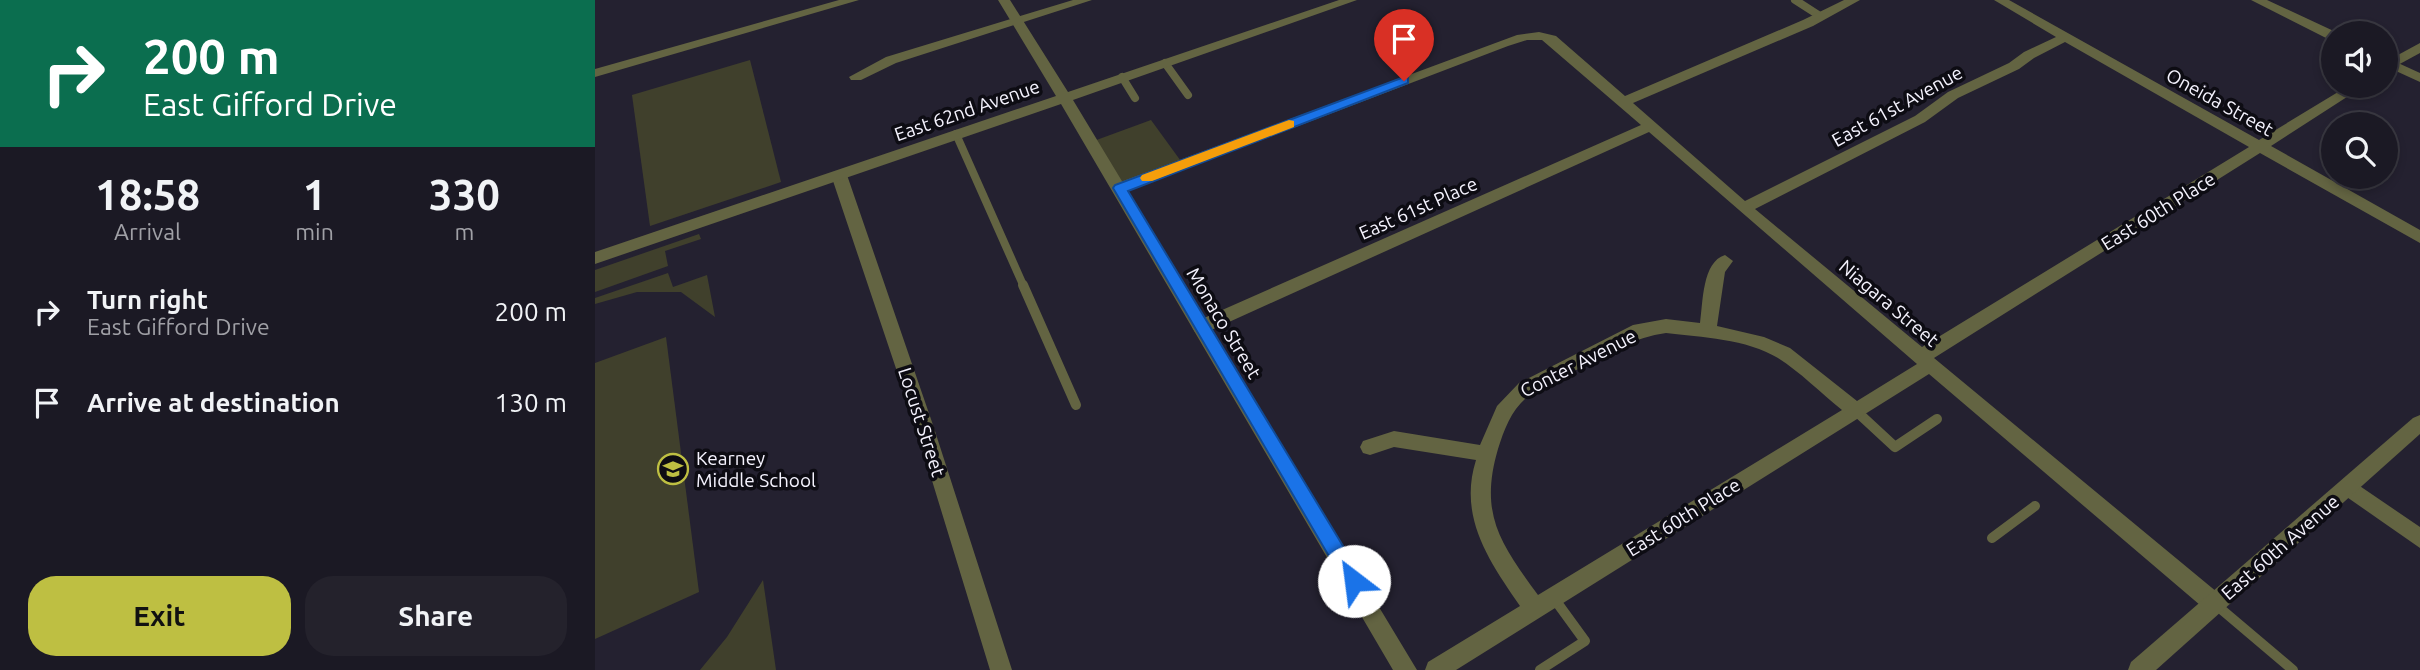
<!DOCTYPE html>
<html lang="en">
<head>
<meta charset="utf-8">
<style>
	body { margin:0; font-family:Ubuntu,sans-serif; background:#24222c; color:#f1f3f6; height:100vh; display:flex; flex-direction:column; font-size:26px; white-space:nowrap }
	* { box-sizing:border-box; margin:0 }
	p { font-size:23px; color:#a0a0a6 }
	.icon { flex:none; width:38px; height:38px; fill:none; stroke:currentColor; stroke-width:2; stroke-linecap:round; stroke-linejoin:round }
	.map { position:relative; flex:1; overflow:hidden }
	.drawer { display:flex; flex-direction:column; background:#1b1924; width:595px }
	.drawer>* { flex:none }
	.banner { background:#0b6e4f; color:#fff; overflow:hidden }
	.tools { position:absolute; left:1726px; top:21px; display:grid; gap:14px }
	.tools a { display:grid; place-items:center; width:77px; height:77px; border-radius:50%; background:#1b1924; box-shadow:0 4px 10px #0003,0 0 0 2px #393841; font-size:35px }
	.pin { position:absolute; display:grid; place-items:center; width:60px; height:60px; color:#fff; margin:-72px -30px; border-radius:50% 50% 50% 0; rotate:-45deg; box-shadow:0 0 7px #0007 }
	.pin .icon { rotate:45deg }
	.me { position:absolute; width:77px; margin:-38px; rotate:330deg; stroke-linejoin:round; filter:drop-shadow(0 0 5px #0008) }
	.turn { display:flex; align-items:center; gap:24px; height:147px; padding:0 28px; font-size:32px }
	.turn .icon { width:91px; height:91px; stroke-width:2.5 }
	.turn b { display:block; font-size:49px; line-height:60px }
	.eta { display:flex; justify-content:space-evenly; align-items:center; height:119px; text-align:center }
	.eta b { font-size:42px; font-weight:600; line-height:49px }
	.action { display:flex; gap:14px; margin-top:auto; padding:14px 28px }
	.action a { flex:1; height:80px; border-radius:28px; background:#bebf42; color:#111; font-size:28px; font-weight:600; line-height:80px; text-align:center }
	.action a+a { background:#24222c; color:#f1f3f6 }
	ul { padding:0; list-style:none }
	li { display:flex; align-items:center; gap:21px; height:91px; padding:0 28px }
	li div { flex:1 }
	li b { display:block; font-size:26px }
	li em { font-style:normal }
	main { display:flex; flex:1; min-height:0 }
	.map>svg:first-child { display:block }
</style>
</head>
<body>
<main>
<section class="drawer">
<div class="banner">
<div class="turn"><svg class="icon" aria-label="right" viewBox="0 0 24 24"><path d="M7 20v-9h11M14 6l5 5-5 5"/></svg><div><b>200 m</b>East Gifford Drive</div></div>
</div>
<div class="eta">
<div><b>18:58</b><p>Arrival</p></div>
<div><b>1</b><p>min</p></div>
<div><b>330</b><p>m</p></div>
</div>
<ul>
<li><svg class="icon" aria-label="right" viewBox="0 0 24 24"><path d="M7 20v-9h11M14 6l5 5-5 5"/></svg><div><b>Turn right</b><p>East Gifford Drive</p></div><em>200 m</em></li>
<li><svg class="icon" aria-label="arrive" viewBox="0 0 24 24"><path d="M6 21V4h12l-3 4 3 4H6"/></svg><div><b>Arrive at destination</b></div><em>130 m</em></li>
</ul>
<div class="action"><a>Exit</a><a>Share</a></div>
</section>
<div class="map">
<svg width="1825" height="670" viewBox="0 0 1825 670">
	<rect width="100%" height="100%" fill="#242130"/>
	<g fill="#40402c">
		<polygon points="155,60 186,182 55,226 37,95"/>
		<polygon points="556,120 588,164 525,188 496,142"/>
		<polygon points="104,234 106,239 70,251 73,266 0,292 0,270"/>
		<polygon points="73,273 78,287 112,275 120,317 86,292 42,292 0,304 0,298"/>
		<polygon points="71,337 104,592 0,639 0,363"/>
		<polygon points="168,580 181,670 105,670 132,637"/>
	</g>
	<g fill="none" stroke-linecap="round" stroke-linejoin="round">
		<g stroke="#636442" stroke-width="8">
			<polyline points="1200,0 1225,16"/>
			<polyline points="570,63 593,95"/>
			<polyline points="527,77 540,98"/>
			<polyline points="361,134 429,287"/>
		</g>
		<g stroke="#636442" stroke-width="10">
			<polyline points="428,285 481,405"/>
			<polyline points="1260,410 1300,447 1342,419"/>
			<polyline points="1397,538 1440,506"/>
			<polyline points="1620,604 1698,670"/>
			<polyline points="945,670 990,641 958,597"/>
		</g>
		<g fill="#636442" fill-rule="evenodd">
			<polygon points="244,0 264,0 0,77 0,69"/>
			<polygon points="478,0 497,0 301,63 266,80 256,80 254,77 291,57"/>
			<path d="M 1249,0 L 1265,0 L 1218,26 L 1038,103 L 1150,201 L 1320,116 L 1353,92 L 1414,63 L 1429,52 L 1461,37 L 1399,0 L 1414,0 L 1664,140 L 1753,86 L 1769,86 L 1676,146 L 1825,230 L 1825,243 L 1665,153 L 1339,358 L 1628,597 L 1631,604 L 1628,611 L 1620,614 L 1612,611 L 1334,374 L 861,670 L 830,670 L 833,662 L 925,606 C 894,561 863,517 881,460 L 799,447 L 775,455 L 768,453 L 765,447 L 768,441 L 799,431 L 885,445 L 902,406 L 924,383 L 1038,325 L 1071,319 L 1105,323 C 1108,303 1107,262 1130,255 L 1138,261 L 1130,272 L 1122,326 L 1169,337 L 1195,348 L 1262,401 L 1322,364 L 1054,132 L 612,332 L 600,332 L 597,327 L 600,322 L 1046,125 L 947,40 L 932,40 L 913,46 L 530,192 L 520,192 L 517,188 L 520,184 L 922,35 L 944,32 L 961,36 L 1030,96 L 1208,20 ZM 1470,42 L 1654,147 L 1327,347 L 1160,209 L 1330,122 L 1363,98 L 1424,69 L 1439,58 ZM 1071,333 C 1106,337 1152,339 1183,358 C 1205,372 1226,393 1247,410 L 943,595 C 905,543 884,514 903,449 C 909,430 916,411 931,398 C 946,384 969,376 988,367 C 1015,353 1040,337 1071,333 Z"/>
			<polygon points="1825,43 1825,53 1790,72 1790,62"/>
			<polygon points="244,170 252,175 338,425 417,670 395,670 320,425 236,175"/>
			<polygon points="1753,478 1825,527 1825,548 1746,493 1743,487 1746,481"/>
		</g>
		<g fill="#636442" fill-rule="evenodd">
			<polygon points="403,0 415,0 473,92 744,0 762,0 478,100 822,670 798,670 466,104 0,264 0,252 461,96"/>
			<polygon points="1656,0 1672,0 1743,33 1738,33 1738,40 1733,39"/>
			<polygon points="1790,57 1825,73 1825,82 1790,66"/>
			<polygon points="1825,415 1825,434 1561,670 1533,670 1536,662 1818,418"/>
		</g>
	</g>
	<polygon fill="#1a73e8" stroke="#114b97" stroke-width="2" points="809,77 813,78 813,83 533,191 765,574 768,581 765,587 759,590 752,587 518,188 520,185"/>
	<polygon fill="#f59e0b" points="694,120 699,121 699,127 557,181 547,181 545,178 547,175"/>
	<defs>
		<g id="school-ring" transform="scale(1.575)"><circle r="9.5" fill="#0d0c13" stroke="#bebf42" stroke-width="1.5"/><path d="M0-5L7-2L0 1L-7-2ZM-4 1L0 2.5L4 1V4Q0 6-4 4Z" fill="#bebf42"/></g>
	</defs>
	<g fill-rule="evenodd">
		<use href="#school-ring" x="78" y="469"/>
	</g>
	<g text-anchor="middle" dominant-baseline="central" stroke-width="7" stroke-linejoin="round" paint-order="stroke">
		<g font-size="19" fill="#f5f3fe" stroke="#0d0c13">
			<text transform="translate(1625 102) rotate(29)">Oneida Street</text>
			<text transform="translate(1302 106) rotate(-29)">East 61st Avenue</text>
			<text transform="translate(372 110) rotate(-19)">East 62nd Avenue</text>
			<text transform="translate(823 208) rotate(-24)">East 61st Place</text>
			<text transform="translate(1563 211) rotate(-32)">East 60th Place</text>
			<text transform="translate(1294 303) rotate(40)">Niagara Street</text>
			<text transform="translate(629 323) rotate(59)">Monaco Street</text>
			<text transform="translate(983 363) rotate(-27)">Conter Avenue</text>
			<text transform="translate(327 422) rotate(72)">Locust Street</text>
			<text transform="translate(1088 517) rotate(-32)">East 60th Place</text>
			<text transform="translate(1685 547) rotate(-41)">East 60th Avenue</text>
		</g>
		<g font-size="19" fill="#f5f3fe" stroke="#0d0c13" text-anchor="start">
			<text x="101" y="458">Kearney<tspan x="101" dy="22">Middle School</tspan></text>
		</g>
	</g>
</svg>
<div class="tools">
<a><svg class="icon" aria-label="sound" viewBox="0 0 24 24"><path d="M4 9h4l5-4v14l-5-4H4zM17 9q2 3 0 6"/></svg></a>
<a><svg class="icon" aria-label="search" viewBox="0 0 24 24"><circle cx="10" cy="10" r="6"/><path d="M15 15l6 6"/></svg></a>
</div>
<div class="pin" style="left:809px;top:81px;background:#d93025"><svg class="icon" aria-label="arrive" viewBox="0 0 24 24"><path d="M6 21V4h12l-3 4 3 4H6"/></svg></div>
<svg class="me" style="left:759px;top:581px" viewBox="-20 -20 40 40"><circle r="19" fill="#fff"/><path d="M0-13L10 11 0 6-10 11z" fill="#1a73e8"/></svg>
</div>
</main>
</body>
</html>
